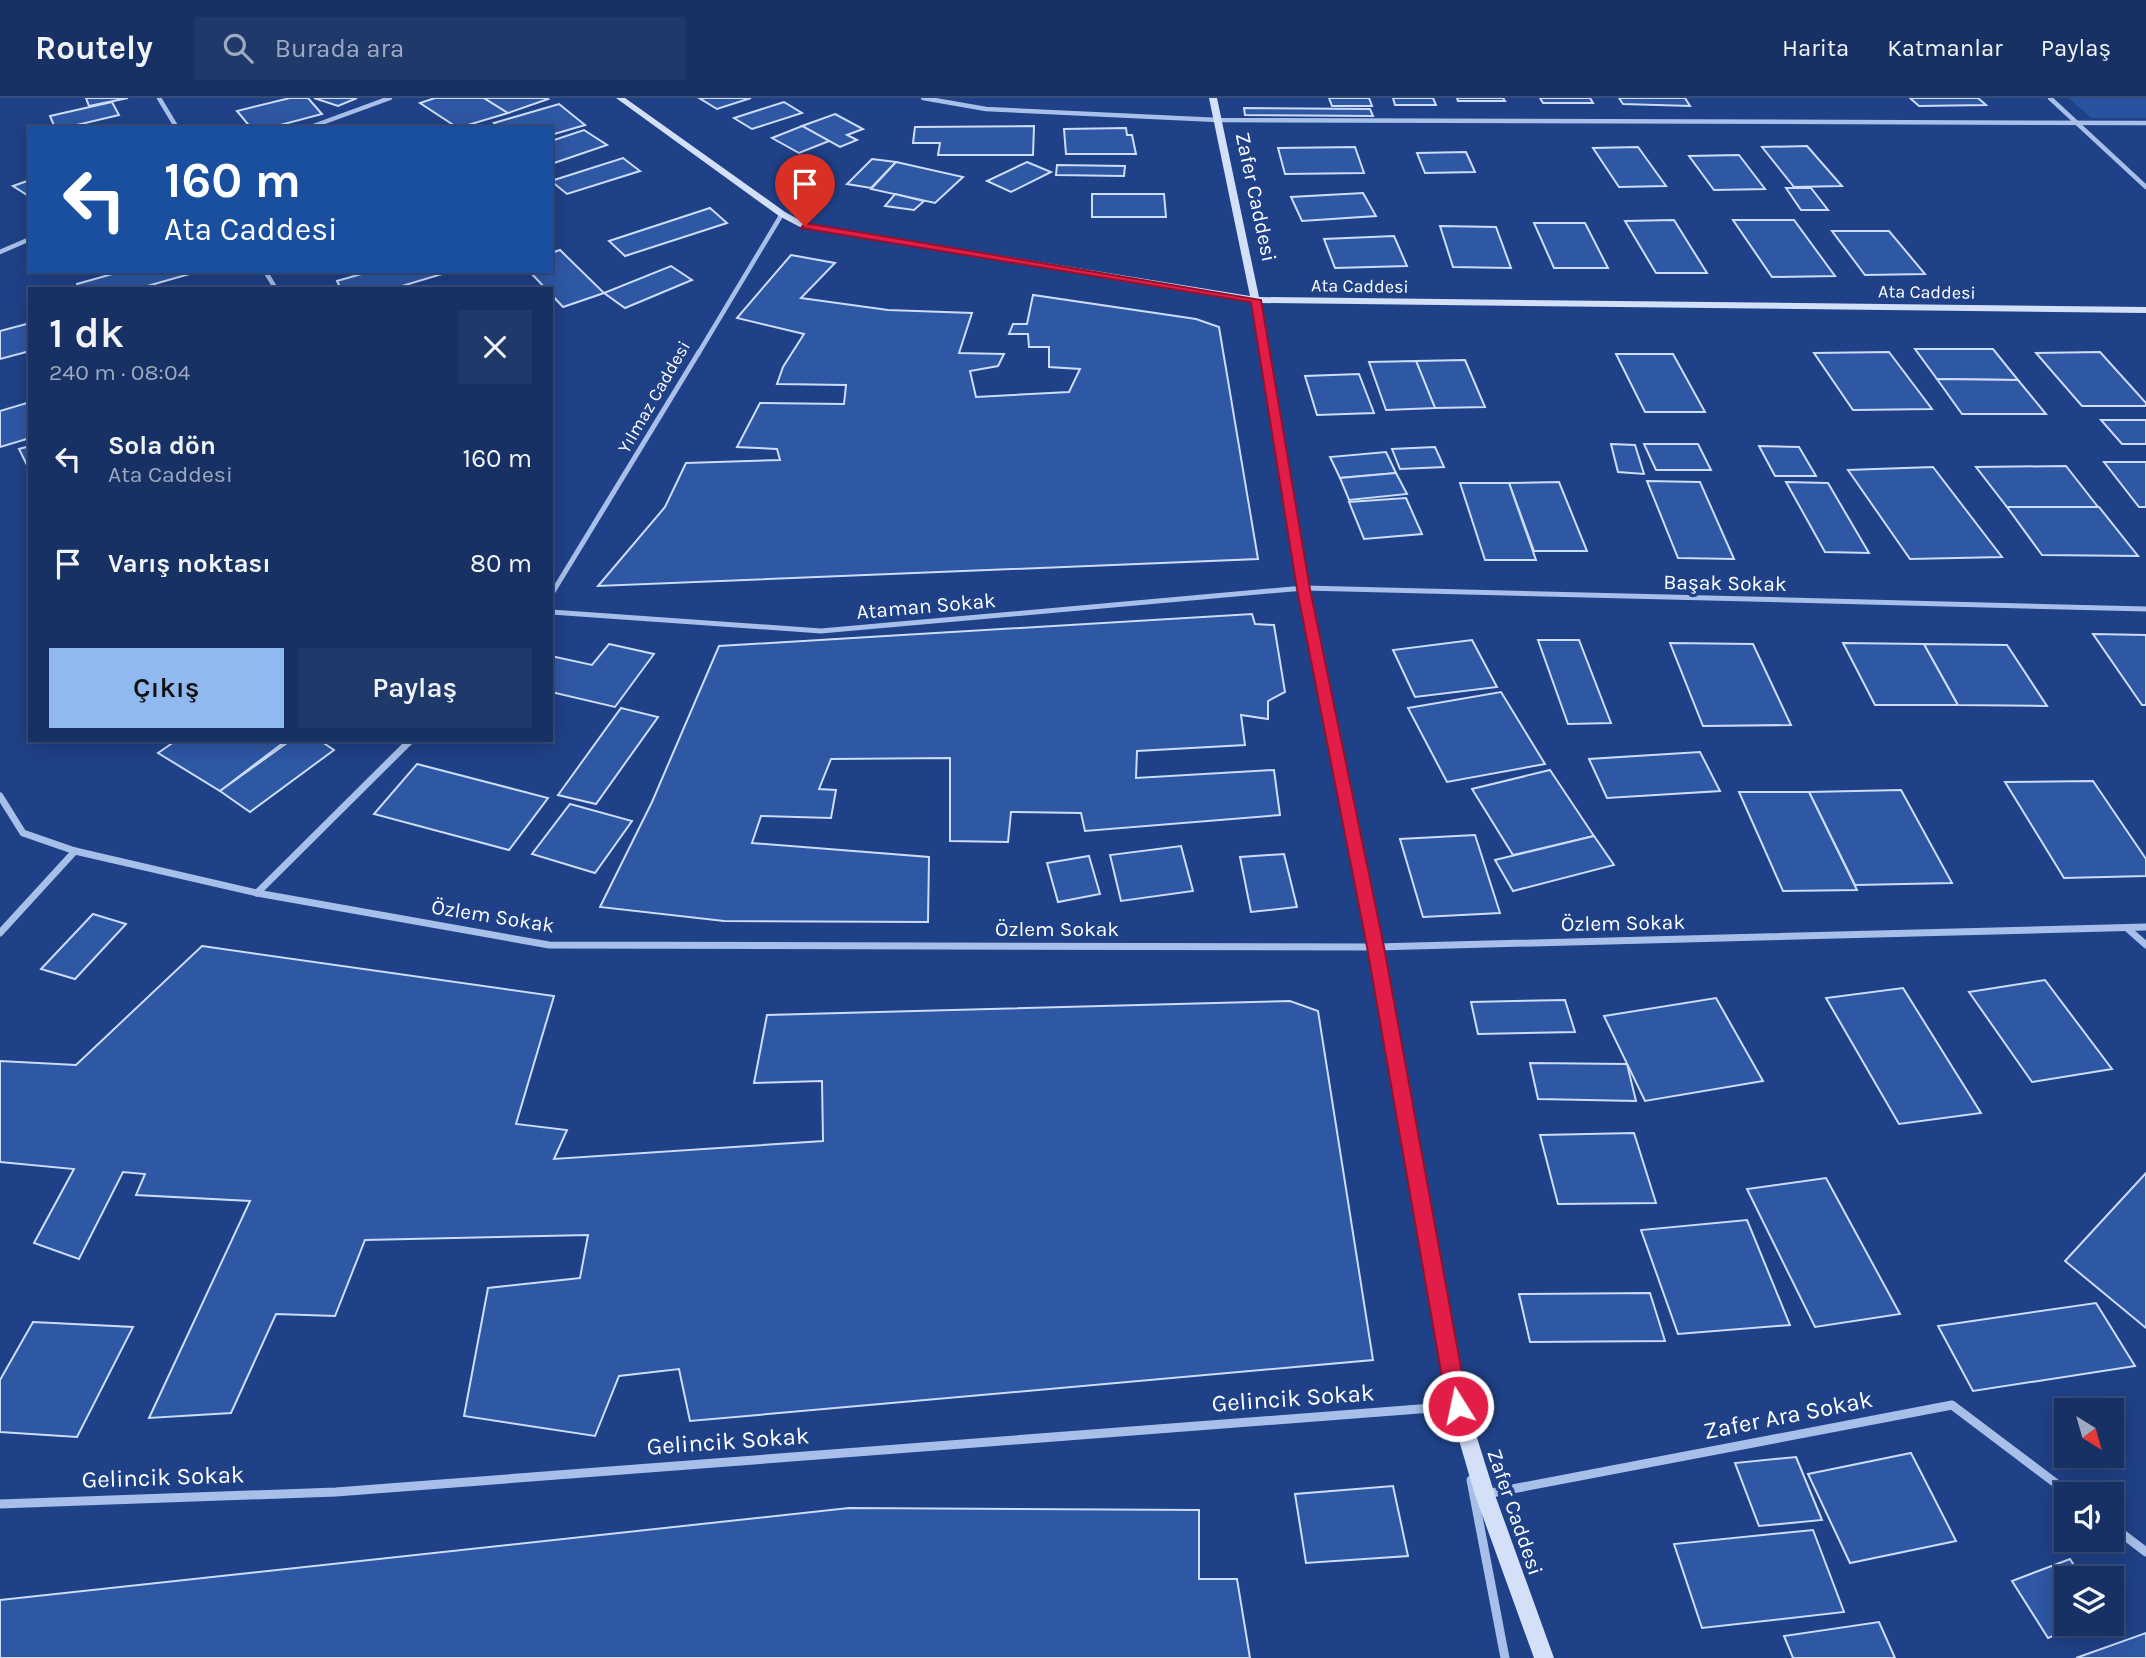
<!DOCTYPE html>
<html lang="tr">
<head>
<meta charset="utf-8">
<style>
	body { margin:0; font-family:Karla,sans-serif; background:#20396b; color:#f1f3f6; height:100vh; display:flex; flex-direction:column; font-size:26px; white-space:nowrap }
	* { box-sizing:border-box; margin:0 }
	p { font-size:23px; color:#9ea9bf }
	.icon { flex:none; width:38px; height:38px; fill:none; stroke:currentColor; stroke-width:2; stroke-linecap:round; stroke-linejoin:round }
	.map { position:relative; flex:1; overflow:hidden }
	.details { position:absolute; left:28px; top:189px; width:525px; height:455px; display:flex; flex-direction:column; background:#173165; border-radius:0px; box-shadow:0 4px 18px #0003,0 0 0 2px #364c79 }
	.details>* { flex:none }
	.hud { position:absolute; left:28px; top:28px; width:525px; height:147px; border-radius:0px; box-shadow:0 4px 18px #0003,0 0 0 2px #364c79; background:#1a4fa0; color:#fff; overflow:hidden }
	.needle { width:46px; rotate:143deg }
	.fabs { position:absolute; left:2054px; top:1300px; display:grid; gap:14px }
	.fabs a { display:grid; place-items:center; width:70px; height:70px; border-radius:0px; background:#173165; box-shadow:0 4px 18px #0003,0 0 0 2px #364c79; font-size:35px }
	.pin { position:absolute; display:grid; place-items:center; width:60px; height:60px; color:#fff; margin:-72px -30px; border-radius:50% 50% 50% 0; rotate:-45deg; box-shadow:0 0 7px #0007 }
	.pin .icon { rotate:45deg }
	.me { position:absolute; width:77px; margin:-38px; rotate:350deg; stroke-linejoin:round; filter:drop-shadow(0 0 5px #0008) }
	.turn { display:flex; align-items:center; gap:24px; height:147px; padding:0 21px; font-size:32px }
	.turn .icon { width:91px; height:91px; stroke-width:2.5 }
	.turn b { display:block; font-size:49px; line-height:60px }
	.round { display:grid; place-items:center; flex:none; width:74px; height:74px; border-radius:0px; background:#20396b }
	.headline { display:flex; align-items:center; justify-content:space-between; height:119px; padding:0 21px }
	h1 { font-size:42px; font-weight:600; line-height:52px }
	.button { display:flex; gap:14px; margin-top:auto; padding:14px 21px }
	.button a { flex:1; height:80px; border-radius:0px; background:#90b9f0; color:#111; font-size:28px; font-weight:600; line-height:80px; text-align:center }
	.button a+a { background:#20396b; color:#f1f3f6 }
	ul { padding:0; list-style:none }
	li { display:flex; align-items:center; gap:21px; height:105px; padding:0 21px }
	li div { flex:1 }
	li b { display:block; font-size:26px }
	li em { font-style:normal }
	header { display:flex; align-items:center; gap:42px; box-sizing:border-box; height:98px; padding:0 35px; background:#173165; border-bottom:2px solid #364c79 }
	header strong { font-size:33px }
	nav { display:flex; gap:38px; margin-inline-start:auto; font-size:24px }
	.search { width:490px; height:63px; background:#20396b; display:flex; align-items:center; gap:18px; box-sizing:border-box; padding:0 24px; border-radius:0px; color:#9ea9bf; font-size:26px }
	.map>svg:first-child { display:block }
</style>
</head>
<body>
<header>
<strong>Routely</strong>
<div class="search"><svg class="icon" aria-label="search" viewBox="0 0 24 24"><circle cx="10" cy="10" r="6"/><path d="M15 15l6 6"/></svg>Burada ara</div>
<nav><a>Harita</a><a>Katmanlar</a><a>Paylaş</a></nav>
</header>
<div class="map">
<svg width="2146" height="1560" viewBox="0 0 2146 1560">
	<rect width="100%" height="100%" fill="#1f4187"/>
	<polygon fill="#28529f" points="2069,0 2146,0 2146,20 2091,20"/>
	<g fill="#2e57a4" stroke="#cddcf8" stroke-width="2">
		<polygon points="86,0 128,0 89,8"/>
		<polygon points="290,0 308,0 322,16 269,30 251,30 237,13"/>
		<polygon points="314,0 357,0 338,8"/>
		<polygon points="435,0 484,0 508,15 458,30 420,5"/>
		<polygon points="484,0 546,0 548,1 508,15"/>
		<polygon points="699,0 751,0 717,11"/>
		<polygon points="1329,0 1369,0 1372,8 1332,8"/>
		<polygon points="1393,0 1433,0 1436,7 1395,7"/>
		<polygon points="1457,0 1503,0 1505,3 1458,3"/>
		<polygon points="1540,0 1590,0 1593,5 1543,5"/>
		<polygon points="1619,0 1685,0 1690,8 1623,6"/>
		<polygon points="1910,0 1978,0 1986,7 1919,8"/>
		<polygon points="112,4 119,17 64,30 55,30 50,18"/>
		<polygon points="784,4 802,15 752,31 734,20"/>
		<polygon points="559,6 585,27 551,37 551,30 500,30 494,25"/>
		<polygon points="1244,10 1370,11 1373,18 1245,17"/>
		<polygon points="835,16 863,31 847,37 857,42 840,49 802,28"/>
		<polygon points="802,28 829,43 799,55 772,40"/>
		<polygon points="1034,28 1033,57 938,57 940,45 913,45 915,29"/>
		<polygon points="1126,30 1127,37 1132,37 1136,56 1066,56 1064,31"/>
		<polygon points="584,32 607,47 551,66 551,43"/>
		<polygon points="1807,48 1842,88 1794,89 1762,49"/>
		<polygon points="1355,49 1364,75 1285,76 1278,50"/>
		<polygon points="1638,49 1666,88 1619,89 1593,50"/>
		<polygon points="1466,54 1475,74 1425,75 1417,55"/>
		<polygon points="1739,57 1765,91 1714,92 1689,58"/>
		<polygon points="623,60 640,73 567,96 551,83"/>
		<polygon points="872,61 896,64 871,90 847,86"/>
		<polygon points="896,64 963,79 935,105 871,91"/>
		<polygon points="1027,64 1051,74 1011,94 987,83"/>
		<polygon points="1057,67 1125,68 1124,78 1056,77"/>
		<polygon points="30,82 30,99 13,88"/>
		<polygon points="1786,90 1811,90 1828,112 1801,112"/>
		<polygon points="1363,95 1376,118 1302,123 1291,99"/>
		<polygon points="895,96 924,103 914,112 885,108"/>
		<polygon points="1092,96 1164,96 1166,119 1092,119"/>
		<polygon points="710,110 727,125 625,158 609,143"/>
		<polygon points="1674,122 1707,175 1656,175 1625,123"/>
		<polygon points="1733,122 1794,122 1835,178 1772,179"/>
		<polygon points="1534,125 1585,125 1608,170 1554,170"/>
		<polygon points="1440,128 1496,129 1511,170 1453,169"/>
		<polygon points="1832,133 1889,133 1925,176 1865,177"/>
		<polygon points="1394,138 1407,168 1335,170 1324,141"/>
		<polygon points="560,152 604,195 563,209 551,196 551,191 546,191 529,173 551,173 551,155"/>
		<polygon points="791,157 835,165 801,200 888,212 972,215 959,255 1004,256 998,268 970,273 976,299 1069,294 1080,271 1049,269 1049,249 1029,249 1028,236 1009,236 1013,226 1027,226 1033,197 1196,221 1219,229 1258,461 598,488 665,409 686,365 780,362 777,351 737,349 760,305 844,306 846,287 777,286 783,269 804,236 737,220"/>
		<polygon points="671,168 692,182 625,210 604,195"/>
		<polygon points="123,173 200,173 137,191 79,191 77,186"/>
		<polygon points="372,173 452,173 392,191 341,191 337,183"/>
		<polygon points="30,225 30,253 0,261 0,233"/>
		<polygon points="1915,251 1993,251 2018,282 1937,281"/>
		<polygon points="1889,254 1932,311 1853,312 1814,255"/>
		<polygon points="2100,254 2146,305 2146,308 2082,308 2036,255"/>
		<polygon points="1616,256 1673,256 1705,314 1645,314"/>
		<polygon points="1465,262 1485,309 1435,310 1416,263"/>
		<polygon points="1416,263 1435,310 1386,312 1369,264"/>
		<polygon points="1359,276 1374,315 1317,317 1305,278"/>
		<polygon points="1937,281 2018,282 2046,316 1962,316"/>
		<polygon points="30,304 30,340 0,349 0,313"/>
		<polygon points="2101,322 2146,322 2146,346 2122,346"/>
		<polygon points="1611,346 1635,347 1644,376 1618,374"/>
		<polygon points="1644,346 1698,346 1711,372 1656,372"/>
		<polygon points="30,348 30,373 19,351"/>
		<polygon points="1759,348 1799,349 1816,378 1775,378"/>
		<polygon points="1435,349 1444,369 1400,371 1392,351"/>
		<polygon points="1386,354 1396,375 1340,380 1330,359"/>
		<polygon points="2104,364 2146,364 2146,409 2139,409"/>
		<polygon points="2066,368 2098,409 2007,409 1976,369"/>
		<polygon points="1933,369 2002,459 1910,461 1848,372"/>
		<polygon points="1396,375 1407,396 1349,402 1340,380"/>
		<polygon points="1647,383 1700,384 1734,461 1678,460"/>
		<polygon points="1559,384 1587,453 1534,453 1509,385"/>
		<polygon points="1786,384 1828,385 1869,455 1825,454"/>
		<polygon points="1460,385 1509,385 1536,462 1485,462"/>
		<polygon points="1406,400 1422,436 1364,441 1349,404"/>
		<polygon points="2007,409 2099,409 2138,458 2042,457"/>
		<polygon points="1252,516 1255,526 1274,527 1285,594 1268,603 1268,621 1241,617 1245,647 1137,653 1136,680 1274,672 1280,717 1085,733 1081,715 1011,714 1008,744 950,743 950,660 831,661 819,691 836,692 831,720 761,718 752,745 929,759 928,824 724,823 600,809 652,704 719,548"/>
		<polygon points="2093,536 2146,537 2146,607 2142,607"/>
		<polygon points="1472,542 1497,589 1415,599 1393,552"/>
		<polygon points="1538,542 1579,542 1611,625 1568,626"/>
		<polygon points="1670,545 1753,546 1791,627 1703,628"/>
		<polygon points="1843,545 1924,546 1958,607 1875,607"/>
		<polygon points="609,546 654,556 615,609 551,594 551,558 592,567"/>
		<polygon points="1924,546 2007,547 2047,608 1958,607"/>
		<polygon points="1501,594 1545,666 1447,684 1408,610"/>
		<polygon points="621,610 658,619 596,706 558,697"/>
		<polygon points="177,642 287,642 220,693 158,655"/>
		<polygon points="291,642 319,642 334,652 250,714 220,693"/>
		<polygon points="1700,654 1720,693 1607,700 1589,661"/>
		<polygon points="417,666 548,700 509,752 374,716"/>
		<polygon points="1550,672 1594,738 1513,757 1472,691"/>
		<polygon points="2093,683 2146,761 2146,778 2064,780 2005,684"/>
		<polygon points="1901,692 1952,785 1855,787 1809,694"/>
		<polygon points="1739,694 1809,694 1857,792 1783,793"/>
		<polygon points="570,706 632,723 595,775 532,756"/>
		<polygon points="1475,737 1500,815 1423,819 1400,741"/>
		<polygon points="1594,738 1614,767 1513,793 1495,762"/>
		<polygon points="1181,748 1193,793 1121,803 1110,757"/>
		<polygon points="1284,756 1297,809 1251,814 1240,759"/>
		<polygon points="1089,758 1100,796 1058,804 1047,765"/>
		<polygon points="93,816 126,826 75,881 41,871"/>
		<polygon points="202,848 554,898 516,1026 567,1032 554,1061 823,1043 822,983 754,985 767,917 1290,903 1318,913 1373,1262 690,1323 679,1271 619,1278 595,1338 464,1318 488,1190 580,1180 588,1137 365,1142 335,1218 276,1216 231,1315 149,1320 250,1103 136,1097 145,1076 123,1074 79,1161 34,1145 74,1071 0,1064 0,963 76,967"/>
		<polygon points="2045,882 2112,971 2032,984 1969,894"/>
		<polygon points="1903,890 1981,1015 1899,1026 1826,900"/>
		<polygon points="1716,900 1763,983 1645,1003 1604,918"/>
		<polygon points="1565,902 1575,934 1478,936 1471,904"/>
		<polygon points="1530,965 1627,966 1636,1003 1538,1001"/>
		<polygon points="1634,1035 1656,1105 1558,1106 1540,1037"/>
		<polygon points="2146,1075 2146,1230 2065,1163"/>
		<polygon points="1826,1080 1900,1216 1815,1229 1747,1091"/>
		<polygon points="1747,1122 1790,1227 1678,1236 1641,1132"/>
		<polygon points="1650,1195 1665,1243 1530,1244 1519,1196"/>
		<polygon points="2096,1205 2135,1268 1973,1293 1938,1228"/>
		<polygon points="33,1224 133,1229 77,1339 0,1334 0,1282"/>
		<polygon points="1911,1355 1956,1443 1850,1465 1808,1376"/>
		<polygon points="1796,1359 1822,1422 1759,1428 1735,1365"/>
		<polygon points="1393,1388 1408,1458 1306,1465 1295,1396"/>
		<polygon points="849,1410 1199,1412 1199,1481 1237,1481 1250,1560 0,1560 0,1502"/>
		<polygon points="1813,1432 1844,1514 1702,1530 1674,1446"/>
		<polygon points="2070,1461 2082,1480 2067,1480 2067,1526 2084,1526 2048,1540 2012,1483"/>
		<polygon points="1879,1524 1895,1560 1793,1560 1784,1538"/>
		<polygon points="2146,1535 2146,1560 2076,1560"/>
	</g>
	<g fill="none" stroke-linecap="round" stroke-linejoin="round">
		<g stroke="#a8bfea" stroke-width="4.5">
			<polyline points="159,0 177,30"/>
			<polyline points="923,0 986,11 1218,22 2146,25"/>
			<polyline points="2050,0 2146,89"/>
			<polyline points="308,30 390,0"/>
			<polyline points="0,154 30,141"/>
			<polyline points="265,173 276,191"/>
			<polyline points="698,256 782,116"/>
		</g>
		<g stroke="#a8bfea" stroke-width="5">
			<polyline points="551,497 699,254"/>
			<polyline points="551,514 821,533 1304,490 2146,511"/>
		</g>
		<g stroke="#a8bfea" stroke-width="7">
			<polyline points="0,698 23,735 75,753 257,795 549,847 1376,849 2146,829"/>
			<polyline points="257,795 411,642"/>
			<polyline points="2128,831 2146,847"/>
			<polyline points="0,835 75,753"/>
		</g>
		<g stroke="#a8bfea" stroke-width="9">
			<polyline points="1471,1382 1505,1560"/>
			<polyline points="1486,1396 1952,1307 2070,1396"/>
			<polyline points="0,1406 336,1394 1458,1308"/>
			<polyline points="2112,1428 2146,1454"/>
		</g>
		<polygon fill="#d4e0f8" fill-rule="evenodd" points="616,0 625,0 785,114 807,126 1250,198 1209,0 1217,0 1259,199 2146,209 2146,215 1260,205 1310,490 1383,849 1467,1308 1495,1397 1554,1560 1534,1560 1475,1397 1449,1308 1369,849 1298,490 1251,204 802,130 779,118"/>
	</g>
	<polygon fill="#e11d48" stroke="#92132f" stroke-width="2" points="805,125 1261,202 1310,491 1384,849 1468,1308 1465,1316 1458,1319 1450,1316 1447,1308 1367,849 1297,491 1251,204 801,130"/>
	<g text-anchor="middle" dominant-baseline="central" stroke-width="7" stroke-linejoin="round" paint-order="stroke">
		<g font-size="18" fill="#fff" stroke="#1f4187">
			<text transform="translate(1360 188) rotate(1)">Ata Caddesi</text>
			<text transform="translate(1927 194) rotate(1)">Ata Caddesi</text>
			<text transform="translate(654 299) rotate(-60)">Yılmaz Caddesi</text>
		</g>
		<g font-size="21" fill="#fff" stroke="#1f4187">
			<text transform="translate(1256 99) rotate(78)">Zafer Caddesi</text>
			<text transform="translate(1725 485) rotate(1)">Başak Sokak</text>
			<text transform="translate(926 508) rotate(-5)">Ataman Sokak</text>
			<text transform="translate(493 818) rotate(9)">Özlem Sokak</text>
			<text transform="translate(1623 825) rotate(-1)">Özlem Sokak</text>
			<text x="1057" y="831">Özlem Sokak</text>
			<text transform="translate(1515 1414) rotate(71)">Zafer Caddesi</text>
		</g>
		<g font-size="24" fill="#fff" stroke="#1f4187">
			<text transform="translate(1293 1300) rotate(-4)">Gelincik Sokak</text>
			<text transform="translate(1788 1317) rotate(-11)">Zafer Ara Sokak</text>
			<text transform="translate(728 1343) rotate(-4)">Gelincik Sokak</text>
			<text transform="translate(163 1379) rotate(-2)">Gelincik Sokak</text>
		</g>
	</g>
</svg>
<div class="fabs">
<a><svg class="needle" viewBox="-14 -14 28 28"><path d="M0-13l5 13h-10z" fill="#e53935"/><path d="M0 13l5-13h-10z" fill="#9ea9bf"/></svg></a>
<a><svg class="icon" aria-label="sound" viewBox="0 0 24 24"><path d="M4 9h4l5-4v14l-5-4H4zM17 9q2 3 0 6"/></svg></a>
<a><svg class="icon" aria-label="layers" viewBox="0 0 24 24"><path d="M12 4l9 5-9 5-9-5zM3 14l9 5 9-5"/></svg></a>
</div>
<div class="pin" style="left:805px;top:128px;background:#d93025"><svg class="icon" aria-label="arrive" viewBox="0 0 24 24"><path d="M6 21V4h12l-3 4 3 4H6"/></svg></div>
<svg class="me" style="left:1458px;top:1308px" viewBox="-20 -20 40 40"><circle r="17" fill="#e11d48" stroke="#fff" stroke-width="3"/><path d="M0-11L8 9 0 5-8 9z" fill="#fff"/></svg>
<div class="hud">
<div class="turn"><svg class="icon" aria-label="left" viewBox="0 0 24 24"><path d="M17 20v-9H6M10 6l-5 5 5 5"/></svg><div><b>160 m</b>Ata Caddesi</div></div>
</div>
<section class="details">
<div class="headline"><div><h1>1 dk</h1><p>240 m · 08:04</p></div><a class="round"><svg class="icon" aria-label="close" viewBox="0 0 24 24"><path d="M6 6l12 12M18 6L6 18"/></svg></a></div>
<ul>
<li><svg class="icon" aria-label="left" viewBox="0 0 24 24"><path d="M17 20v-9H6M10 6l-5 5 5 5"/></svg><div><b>Sola dön</b><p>Ata Caddesi</p></div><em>160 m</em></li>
<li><svg class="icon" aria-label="arrive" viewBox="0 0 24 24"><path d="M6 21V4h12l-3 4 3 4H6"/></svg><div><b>Varış noktası</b></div><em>80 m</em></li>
</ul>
<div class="button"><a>Çıkış</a><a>Paylaş</a></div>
</section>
</div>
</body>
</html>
